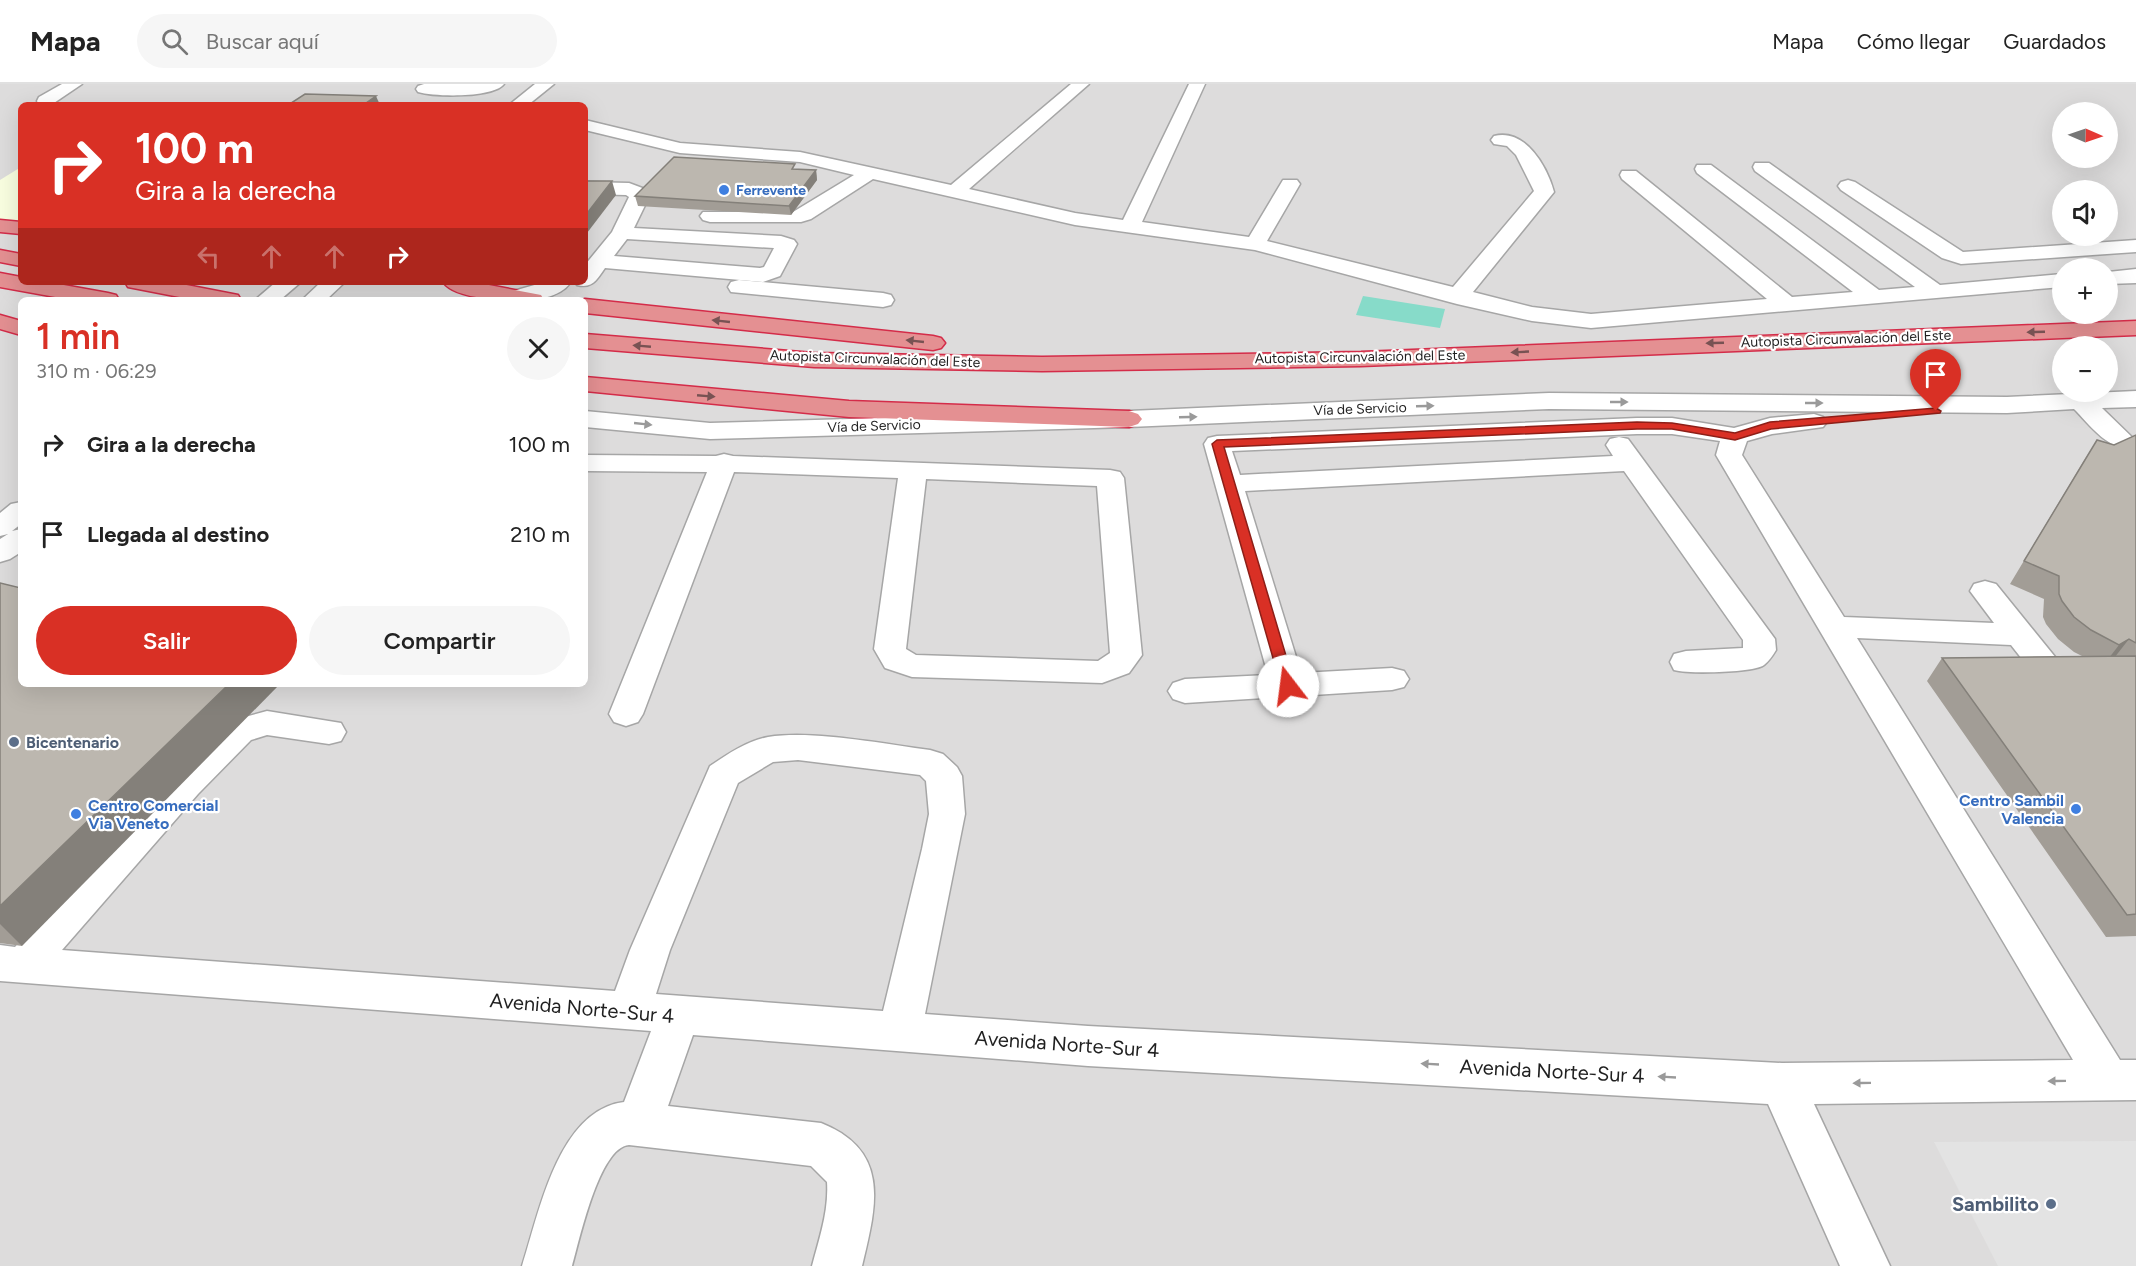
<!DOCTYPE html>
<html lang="es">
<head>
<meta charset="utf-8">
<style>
	body { margin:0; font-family:Figtree,sans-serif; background:#f6f6f6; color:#222; height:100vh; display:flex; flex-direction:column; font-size:22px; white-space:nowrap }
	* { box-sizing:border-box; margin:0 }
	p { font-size:20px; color:#767676 }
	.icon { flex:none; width:33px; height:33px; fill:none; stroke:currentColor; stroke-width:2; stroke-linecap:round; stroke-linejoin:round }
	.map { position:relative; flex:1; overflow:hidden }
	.details { position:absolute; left:18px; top:213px; width:570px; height:390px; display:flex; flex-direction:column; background:#fff; border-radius:9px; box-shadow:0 6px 24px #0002 }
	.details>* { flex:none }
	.top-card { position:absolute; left:18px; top:18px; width:570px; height:183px; border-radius:9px; box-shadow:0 6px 24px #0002; background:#d93025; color:#fff; overflow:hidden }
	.needle { width:39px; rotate:92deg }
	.fabs { position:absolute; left:2052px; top:18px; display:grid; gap:12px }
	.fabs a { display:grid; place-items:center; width:66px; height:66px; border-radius:50%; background:#fff; box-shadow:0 6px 24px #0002; font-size:30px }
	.pin { position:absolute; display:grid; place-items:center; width:51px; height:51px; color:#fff; margin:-62px -26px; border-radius:50% 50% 50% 0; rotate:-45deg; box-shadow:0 0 6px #0007 }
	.pin .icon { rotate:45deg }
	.me { position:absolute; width:66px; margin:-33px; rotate:345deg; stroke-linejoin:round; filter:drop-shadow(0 0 4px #0008) }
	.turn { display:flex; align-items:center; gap:21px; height:126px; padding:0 18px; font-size:27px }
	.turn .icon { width:78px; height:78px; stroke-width:2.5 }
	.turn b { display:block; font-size:42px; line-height:51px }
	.lanes { display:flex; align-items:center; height:57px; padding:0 18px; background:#0003; justify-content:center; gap:30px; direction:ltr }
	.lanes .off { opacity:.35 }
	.round { display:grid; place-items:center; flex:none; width:63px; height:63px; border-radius:32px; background:#f6f6f6 }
	.summary { display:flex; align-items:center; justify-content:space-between; height:102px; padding:0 18px }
	h1 { font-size:36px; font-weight:600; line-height:45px; color:#d93025 }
	.button { display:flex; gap:12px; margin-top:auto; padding:12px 18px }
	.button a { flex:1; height:69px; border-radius:36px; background:#d93025; color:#fff; font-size:24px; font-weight:600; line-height:69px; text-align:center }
	.button a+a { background:#f6f6f6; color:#222 }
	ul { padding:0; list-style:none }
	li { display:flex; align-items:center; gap:18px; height:90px; padding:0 18px }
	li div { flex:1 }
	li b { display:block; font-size:22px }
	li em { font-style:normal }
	header { display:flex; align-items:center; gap:36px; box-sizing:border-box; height:84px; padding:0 30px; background:#fff; border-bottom:2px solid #e0e0e0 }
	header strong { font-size:28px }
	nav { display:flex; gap:33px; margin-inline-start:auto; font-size:21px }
	.search { width:420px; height:54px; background:#f6f6f6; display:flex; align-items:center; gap:15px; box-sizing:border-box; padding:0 21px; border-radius:33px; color:#767676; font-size:22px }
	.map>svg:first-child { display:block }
</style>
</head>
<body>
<header>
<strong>Mapa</strong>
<div class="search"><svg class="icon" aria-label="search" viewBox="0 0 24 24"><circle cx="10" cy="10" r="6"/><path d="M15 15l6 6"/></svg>Buscar aquí</div>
<nav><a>Mapa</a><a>Cómo llegar</a><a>Guardados</a></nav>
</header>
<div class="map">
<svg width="2136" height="1182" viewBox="0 0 2136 1182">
	<rect width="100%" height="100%" fill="#efeee6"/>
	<path fill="#dddcdc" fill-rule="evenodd" d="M 0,0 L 2136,0 L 2136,1182 L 0,1182 ZM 21,21 L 585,21 L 585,198 L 21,198 ZM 2062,28 L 2108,28 L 2108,74 L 2062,74 ZM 2062,106 L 2108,106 L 2108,152 L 2062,152 ZM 2062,184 L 2108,184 L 2108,230 L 2062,230 ZM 21,216 L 585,216 L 585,600 L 21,600 ZM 2062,262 L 2108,262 L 2108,308 L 2062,308 Z"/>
	<polygon fill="#f9fee0" points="21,83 21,138 0,135 0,96"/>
	<polygon fill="#87dbc9" points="1363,212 1445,225 1440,244 1356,231"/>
	<polygon fill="#e3e3e3" points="2136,1057 2136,1182 1998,1182 1934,1058"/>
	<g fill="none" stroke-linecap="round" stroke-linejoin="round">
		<g stroke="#a6a6a6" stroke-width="3">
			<g id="minor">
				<polygon points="62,0 82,0 51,21 39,21 37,17 39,13"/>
				<path d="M 424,0 L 504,0 C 493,14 436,13 418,8 L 416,5 L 418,2 Z"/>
				<polygon points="535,0 554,0 528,21 509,21"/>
				<path d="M 1071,0 L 1089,0 L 969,105 L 1075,129 L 1123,136 L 1189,0 L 1205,0 L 1142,138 L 1249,153 L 1283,96 L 1297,96 L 1300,100 L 1267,157 L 1453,203 L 1534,107 L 1516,71 L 1507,62 L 1494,60 L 1491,56 L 1494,52 C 1525,44 1547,82 1554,108 L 1473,208 L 1532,223 L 1591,230 L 1767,215 L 1622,95 L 1620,91 L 1622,87 L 1636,87 L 1792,213 L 1853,208 L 1697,89 L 1695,85 L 1697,81 L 1711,81 L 1879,206 L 1915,203 L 1755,87 L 1753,83 L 1755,79 L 1769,79 L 1940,201 L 2062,190 L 2062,203 L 1591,244 L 1532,237 L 1457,220 L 1255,166 L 1075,141 L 873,95 L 811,135 L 801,138 L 710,138 L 703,136 L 700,132 L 703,128 L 793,128 L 854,91 L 800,78 L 680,69 L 585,46 L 585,36 L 680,59 L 800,68 L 951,101 Z"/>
				<polygon points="1848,96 1855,98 1963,168 2136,156 2136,168 1961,180 1942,174 1841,106 1838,102 1841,98"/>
				<path d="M 585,98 L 629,99 L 645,105 L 649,113 L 634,144 L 781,152 L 794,156 L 797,160 L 780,192 L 763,198 L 605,184 C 597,195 593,205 577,201 L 575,198 L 585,198 L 585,181 L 612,148 L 629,113 L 626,111 L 585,110 ZM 627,155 L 774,164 L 764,183 L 760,184 L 614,172 Z"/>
				<polygon points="2136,185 2136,199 2108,200 2108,188"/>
				<polygon points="739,196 883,209 891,211 894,216 891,221 883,223 731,208 728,203 731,198"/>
				<polygon points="276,198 301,198 280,216 255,216"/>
				<polygon points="321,198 345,198 326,216 302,216"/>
				<path d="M 545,198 L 571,198 C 557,218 526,216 504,216 L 503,214 L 506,209 Z"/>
				<path d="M 2136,307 L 2136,323 L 2102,324 L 2136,357 L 2132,363 C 2109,368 2090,341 2074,325 L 2007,329 L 1549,325 L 1129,343 L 710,355 L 585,343 L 585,327 L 710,339 L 1129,327 L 1549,309 L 2007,313 Z"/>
				<path d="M 1814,330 L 1823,333 L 1827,338 L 1823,343 L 1772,350 L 1747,357 L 1742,371 L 1844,533 L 1994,539 L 1970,507 L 1974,500 L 1985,497 L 1996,500 L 2073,595 L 2068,603 L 2056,606 L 2044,603 L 2011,561 L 1857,554 L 2120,976 L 2136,976 L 2136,1016 L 1814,1020 L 1890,1182 L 1840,1182 L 1768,1020 L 1088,982 L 693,951 L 668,1022 L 821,1039 C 892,1067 876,1123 862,1182 L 812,1182 C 819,1155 829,1127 827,1098 L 811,1082 L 629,1061 C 599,1063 579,1158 572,1182 L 522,1182 C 539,1130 558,1026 624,1018 L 651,947 L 0,897 L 0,861 L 15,863 L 172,690 L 227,638 L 267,627 L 341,639 L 346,648 L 341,657 L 329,660 L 267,651 L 251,656 L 198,710 L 62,866 L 615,907 L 630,866 L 710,682 C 728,670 747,657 768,653 C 814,646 883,660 930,666 L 943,670 L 957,683 L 962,692 L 965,730 L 925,930 L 1088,942 L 1782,979 L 2073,976 L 1716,371 L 1720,357 L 1672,350 L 1637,350 L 1232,367 L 1240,391 L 1613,372 L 1606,361 L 1610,355 L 1619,353 L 1628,355 L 1775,555 L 1776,566 C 1773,571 1769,577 1764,581 C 1753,589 1688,590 1674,586 L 1670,578 L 1674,570 L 1686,567 L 1743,564 L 1743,556 L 1624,387 L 1245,407 L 1301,589 L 1392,584 L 1404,587 L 1409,595 L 1404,603 L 1392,606 L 1185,619 L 1173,615 L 1168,607 L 1173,599 L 1185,595 L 1268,591 L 1204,360 L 1208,354 L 1217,352 L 1637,334 L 1672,334 L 1734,344 L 1770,334 ZM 798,676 L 920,691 L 926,697 L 929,730 L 922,765 L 883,927 L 656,910 L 670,866 L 738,699 L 773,678 Z"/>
				<path d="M 724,370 L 733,372 L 1110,386 L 1120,388 L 1124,394 L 1142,571 L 1129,589 L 1102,599 L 912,593 L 885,584 L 874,565 L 898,394 L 734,388 L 643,630 L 638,638 L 626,642 L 614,638 L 609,630 L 707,388 L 585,387 L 585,371 L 716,372 ZM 926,395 L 1097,402 L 1110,569 L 1098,577 L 916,571 L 906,565 Z"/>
				<polygon points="21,418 21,440 12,447 21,445 21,468 10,475 0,478 0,455 8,450 0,452 0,429 11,420"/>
			</g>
		</g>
		<g stroke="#d42c49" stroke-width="3">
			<g id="highway">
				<polygon points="0,136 21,138 21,150 0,148"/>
				<polygon points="0,166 21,170 21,182 0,178"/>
				<polygon points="0,189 21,193 21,198 47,198 108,209 116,211 119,216 72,216 0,203"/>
				<polygon points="125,198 171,198 238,211 241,216 195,216 128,203"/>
				<path d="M 443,198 L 473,198 L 541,211 L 544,216 C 521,216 458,219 443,198 Z"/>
				<polygon points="585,215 933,252 941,254 945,259 941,264 933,266 585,229 585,216 582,216"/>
				<polygon points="0,231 21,237 21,251 0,245"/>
				<polygon points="2136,237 2136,251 1361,282 1042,287 814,283 585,264 585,250 814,269 1042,273 1361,268"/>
				<polygon points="585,293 849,317 1129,327 1138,330 1142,335 1138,340 1129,343 849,333 585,307"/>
			</g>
		</g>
		<use href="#minor" fill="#fff" fill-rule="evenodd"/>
		<use href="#highway" fill="#e49092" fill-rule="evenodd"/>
	</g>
	<g fill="#a29d96">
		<polygon points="796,85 816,86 817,96 791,131 638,122 635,112"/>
		<polygon points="2136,351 2136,852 2106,853 1927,597 1942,574 2082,572 2074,568 2058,555 2046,540 2043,533 2044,515 2010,500 2083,378 2097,356 2114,361"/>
		<polygon points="0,499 22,862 0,859"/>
	</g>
	<g fill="#84807a">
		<polygon points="376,12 380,21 366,19"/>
		<polygon points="816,86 817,96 791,131 789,122"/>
		<polygon points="612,97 616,111 587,149 585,142 585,132"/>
		<polygon points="2129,555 2111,578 2102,583 2119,561"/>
		<polygon points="229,600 280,600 22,862 0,840 0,822"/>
	</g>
	<g fill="#bcb7af" stroke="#84807a" stroke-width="1.5">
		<polygon points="305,10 376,12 366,19 405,20 404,21 288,21"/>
		<polygon points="674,73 795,80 792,85 816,86 789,122 635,112"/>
		<polygon points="585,97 612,97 585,132"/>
		<polygon points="2136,351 2136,559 2129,555 2119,561 2091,546 2074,533 2062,517 2059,510 2059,492 2024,477 2097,356 2114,361"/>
		<polygon points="0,499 21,504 21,600 229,600 0,822"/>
		<polygon points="2136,572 2136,830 2127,831 1942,574"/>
	</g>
	<defs><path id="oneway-solid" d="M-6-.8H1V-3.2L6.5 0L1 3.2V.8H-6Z" transform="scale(1.5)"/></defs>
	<g fill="#785253">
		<use href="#oneway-solid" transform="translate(721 237) rotate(-174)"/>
		<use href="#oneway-solid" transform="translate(2036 248) rotate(178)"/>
		<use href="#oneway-solid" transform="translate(915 257) rotate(-174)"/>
		<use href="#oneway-solid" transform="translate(1715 259) rotate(178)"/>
		<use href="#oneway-solid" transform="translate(642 262) rotate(-175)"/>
		<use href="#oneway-solid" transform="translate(1520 268) rotate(177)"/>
		<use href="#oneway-solid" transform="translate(706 312) rotate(5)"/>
	</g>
	<g fill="#9a9a9a">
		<use href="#oneway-solid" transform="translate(1619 318)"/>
		<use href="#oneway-solid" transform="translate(1814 319)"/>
		<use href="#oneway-solid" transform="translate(1425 322) rotate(-2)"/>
		<use href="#oneway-solid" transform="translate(1188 333) rotate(-2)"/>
		<use href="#oneway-solid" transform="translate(643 340) rotate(6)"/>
		<use href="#oneway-solid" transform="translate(1430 980) rotate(-177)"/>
		<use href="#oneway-solid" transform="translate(1667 993) rotate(-177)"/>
		<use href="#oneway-solid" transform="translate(2057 997) rotate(179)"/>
		<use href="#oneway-solid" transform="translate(1862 999) rotate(179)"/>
	</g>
	<polygon fill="#d93025" stroke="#8d1f18" stroke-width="1.5" points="1936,324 1941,327 1940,329 1771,345 1735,356 1672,345 1637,345 1224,363 1295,602 1288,607 1281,602 1212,360 1217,356 1637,338 1672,339 1735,349 1770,338"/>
	<g fill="#3f7fe0" stroke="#fff" stroke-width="2">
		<circle cx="724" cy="106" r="6"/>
		<circle cx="2076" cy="725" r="6"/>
		<circle cx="76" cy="730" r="6"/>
	</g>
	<g fill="#5c6f8a" stroke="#fff" stroke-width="2">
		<circle cx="14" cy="658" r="6"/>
		<circle cx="2051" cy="1120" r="6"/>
	</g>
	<g text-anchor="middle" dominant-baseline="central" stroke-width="4.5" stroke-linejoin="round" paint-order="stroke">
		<g font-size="14" font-weight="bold" fill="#366cbe" stroke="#fff" text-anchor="start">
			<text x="736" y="106">Ferrevente</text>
		</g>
		<g font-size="14" fill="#1f1f1f" stroke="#fff">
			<text transform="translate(1846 255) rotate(-2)">Autopista Circunvalación del Este</text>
			<text transform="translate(1360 273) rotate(-1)">Autopista Circunvalación del Este</text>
			<text transform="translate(875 275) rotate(2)">Autopista Circunvalación del Este</text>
			<text transform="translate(1360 325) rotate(-2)">Vía de Servicio</text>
			<text transform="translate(874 342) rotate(-2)">Vía de Servicio</text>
		</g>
		<g font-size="16" font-weight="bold" fill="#4e5e75" stroke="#fff" text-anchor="start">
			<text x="26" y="658">Bicentenario</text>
		</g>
		<g font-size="16" font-weight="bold" fill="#366cbe" stroke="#fff" text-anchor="end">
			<text x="2064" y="716">Centro Sambil<tspan x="2064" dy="18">Valencia</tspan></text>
			<text x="88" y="721" text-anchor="start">Centro Comercial<tspan x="88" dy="18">Via Veneto</tspan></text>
		</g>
		<g font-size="20" fill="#1f1f1f" stroke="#fff">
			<text transform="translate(582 924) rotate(5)">Avenida Norte-Sur 4</text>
			<text transform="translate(1067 960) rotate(4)">Avenida Norte-Sur 4</text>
			<text transform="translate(1552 987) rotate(3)">Avenida Norte-Sur 4</text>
		</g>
		<g font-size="20" font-weight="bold" fill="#4e5e75" stroke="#fff" text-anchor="end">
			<text x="2039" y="1120">Sambilito</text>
		</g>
	</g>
</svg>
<div class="fabs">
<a><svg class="needle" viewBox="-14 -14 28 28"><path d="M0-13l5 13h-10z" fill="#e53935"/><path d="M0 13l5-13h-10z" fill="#767676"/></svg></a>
<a><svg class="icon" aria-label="sound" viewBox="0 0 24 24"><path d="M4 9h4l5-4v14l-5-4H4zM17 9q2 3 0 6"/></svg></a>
<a>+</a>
<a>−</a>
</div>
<div class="pin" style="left:1936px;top:327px;background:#d93025"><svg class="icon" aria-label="arrive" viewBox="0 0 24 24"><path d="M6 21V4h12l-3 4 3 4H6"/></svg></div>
<svg class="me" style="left:1288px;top:602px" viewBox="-20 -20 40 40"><circle r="19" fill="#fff"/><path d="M0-13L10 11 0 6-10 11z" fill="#d93025"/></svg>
<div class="top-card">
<div class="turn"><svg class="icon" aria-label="right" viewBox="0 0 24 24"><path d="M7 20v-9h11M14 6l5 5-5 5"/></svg><div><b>100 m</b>Gira a la derecha</div></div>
<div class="lanes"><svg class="icon off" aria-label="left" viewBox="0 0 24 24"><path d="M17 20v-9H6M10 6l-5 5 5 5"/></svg><svg class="icon off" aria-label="ahead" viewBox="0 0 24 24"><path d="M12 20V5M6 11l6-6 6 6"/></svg><svg class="icon off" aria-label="ahead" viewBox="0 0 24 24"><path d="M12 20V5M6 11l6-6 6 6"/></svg><svg class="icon" aria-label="right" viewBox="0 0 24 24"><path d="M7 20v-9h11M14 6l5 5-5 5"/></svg></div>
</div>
<section class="details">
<div class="summary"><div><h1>1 min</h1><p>310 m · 06:29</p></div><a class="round"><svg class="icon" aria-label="close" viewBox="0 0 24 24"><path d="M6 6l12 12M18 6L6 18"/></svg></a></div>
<ul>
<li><svg class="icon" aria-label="right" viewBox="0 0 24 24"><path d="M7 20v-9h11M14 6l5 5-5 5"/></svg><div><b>Gira a la derecha</b></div><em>100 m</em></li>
<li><svg class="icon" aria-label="arrive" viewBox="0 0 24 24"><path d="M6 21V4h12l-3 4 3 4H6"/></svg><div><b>Llegada al destino</b></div><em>210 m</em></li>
</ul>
<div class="button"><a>Salir</a><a>Compartir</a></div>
</section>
</div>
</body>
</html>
